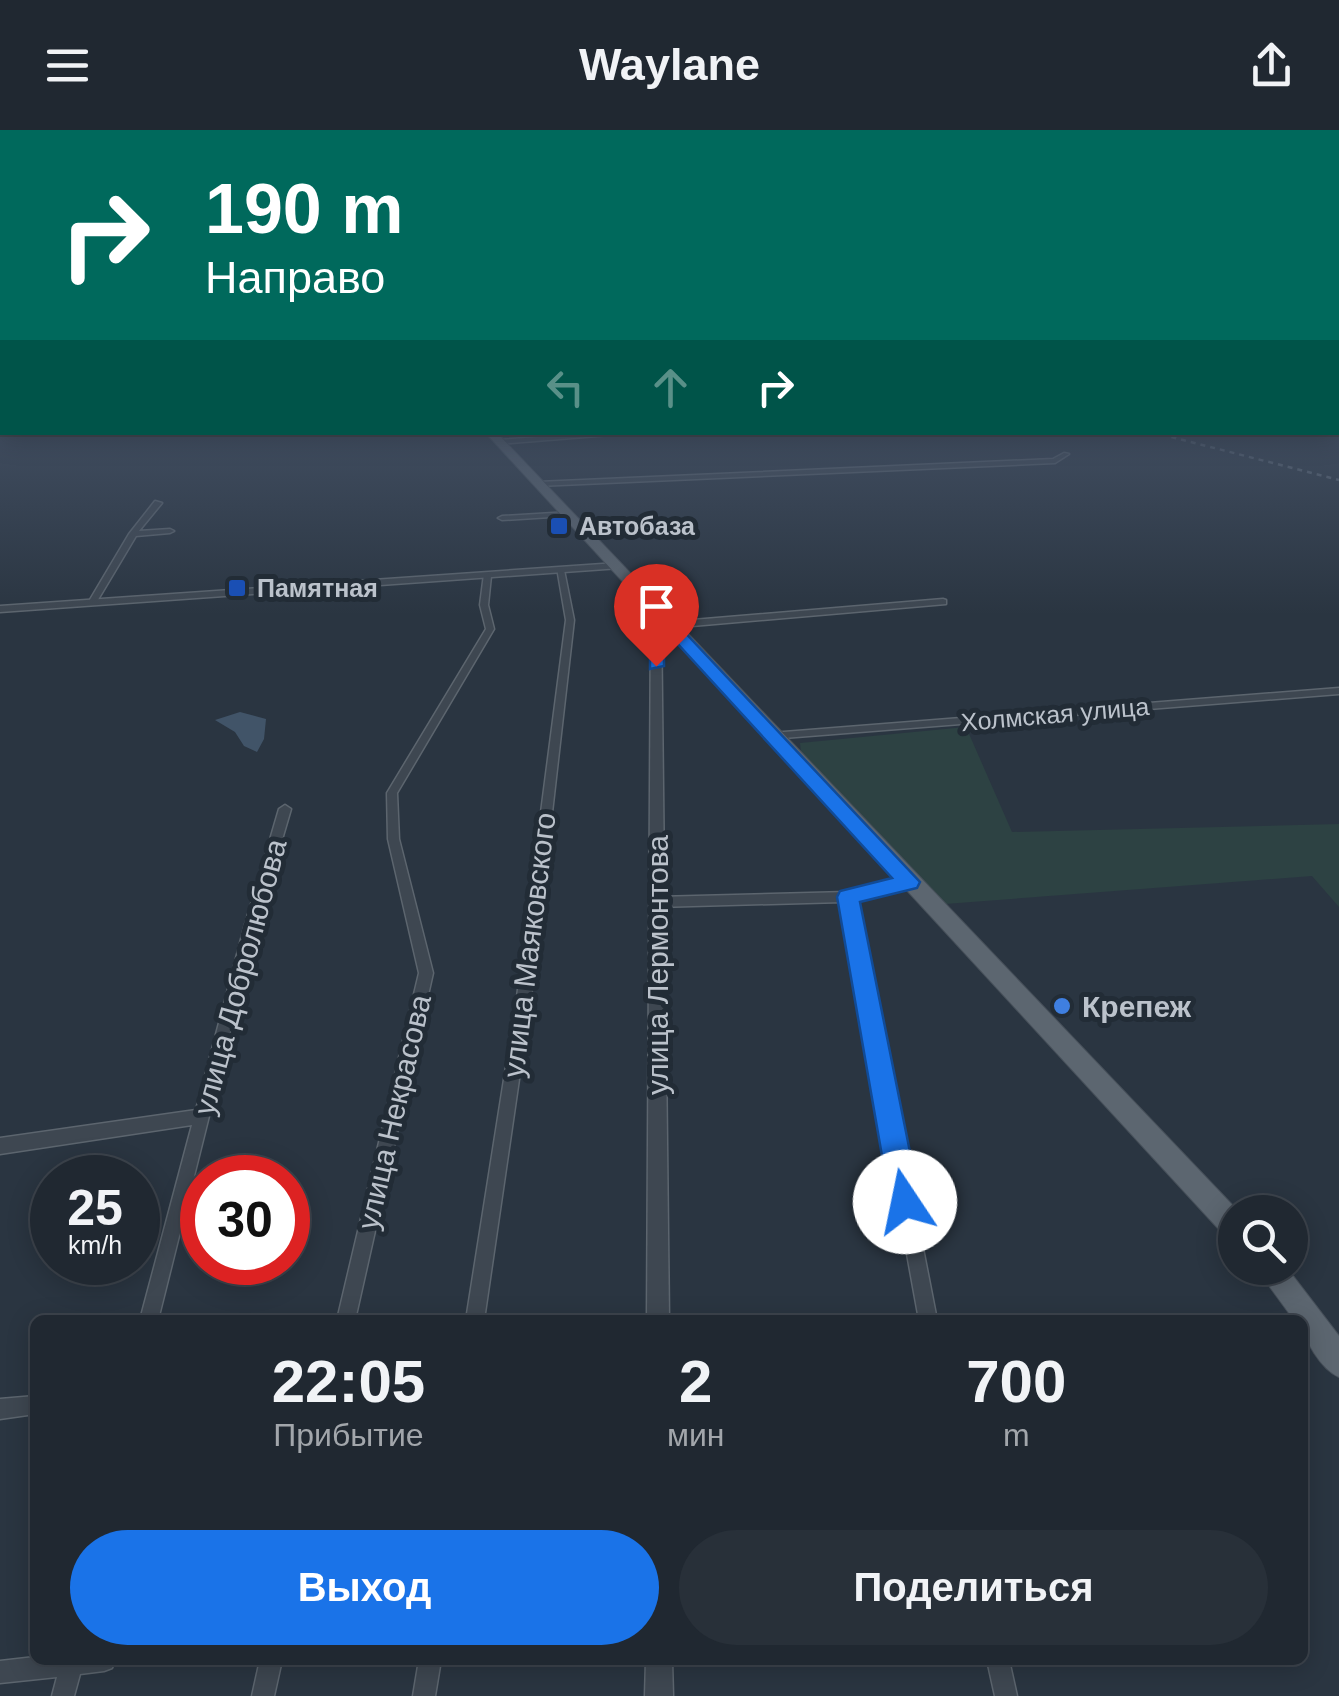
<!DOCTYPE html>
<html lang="ru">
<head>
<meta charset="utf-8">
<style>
	body { margin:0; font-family:Arial,sans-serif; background:#283039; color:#f1f3f6; height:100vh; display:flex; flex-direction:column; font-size:38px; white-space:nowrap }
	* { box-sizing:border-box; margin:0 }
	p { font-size:32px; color:#a2a6ab }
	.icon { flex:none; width:55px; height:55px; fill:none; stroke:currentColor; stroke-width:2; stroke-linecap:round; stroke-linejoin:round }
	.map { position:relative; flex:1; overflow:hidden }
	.side { position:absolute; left:30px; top:1185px; width:1278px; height:350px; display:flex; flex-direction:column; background:#202831; border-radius:15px; box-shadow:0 5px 25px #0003,0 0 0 2px #3d444d }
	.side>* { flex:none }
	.hud { position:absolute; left:0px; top:0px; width:1340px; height:305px; box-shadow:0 5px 25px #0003,0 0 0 2px #3d444d; background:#00695c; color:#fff; overflow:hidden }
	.buttons { position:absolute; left:1218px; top:1065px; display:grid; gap:20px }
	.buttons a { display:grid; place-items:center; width:90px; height:90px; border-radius:50%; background:#202831; box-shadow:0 5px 25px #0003,0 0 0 2px #3d444d; font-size:50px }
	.speed { position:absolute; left:30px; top:1025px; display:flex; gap:20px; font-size:50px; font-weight:700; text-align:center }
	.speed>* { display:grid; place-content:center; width:130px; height:130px; border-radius:50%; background:#202831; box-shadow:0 5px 25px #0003,0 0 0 2px #3d444d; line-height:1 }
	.speed small { font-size:25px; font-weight:400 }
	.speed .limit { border:15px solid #d22; background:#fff; color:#111 }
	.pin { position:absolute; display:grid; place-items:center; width:85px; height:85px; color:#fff; margin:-102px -42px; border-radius:50% 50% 50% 0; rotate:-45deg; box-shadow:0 0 10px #0007 }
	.pin .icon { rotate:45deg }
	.me { position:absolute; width:110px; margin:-55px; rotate:349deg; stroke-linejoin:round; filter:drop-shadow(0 0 8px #0008) }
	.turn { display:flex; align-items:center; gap:35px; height:210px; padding:0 40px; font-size:45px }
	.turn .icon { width:130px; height:130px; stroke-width:2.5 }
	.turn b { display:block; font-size:70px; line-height:85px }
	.lanes { display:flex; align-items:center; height:95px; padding:0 40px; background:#0003; justify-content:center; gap:50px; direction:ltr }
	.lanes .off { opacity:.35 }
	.eta { display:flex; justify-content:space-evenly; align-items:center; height:170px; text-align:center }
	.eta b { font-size:60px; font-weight:700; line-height:70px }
	.button { display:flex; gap:20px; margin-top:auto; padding:20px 40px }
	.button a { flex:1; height:115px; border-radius:60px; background:#1a73e8; color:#fff; font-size:40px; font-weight:700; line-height:115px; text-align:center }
	.button a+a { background:#283039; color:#f1f3f6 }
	header { display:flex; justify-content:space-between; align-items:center; height:130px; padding:0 40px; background:#202831; font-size:45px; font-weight:700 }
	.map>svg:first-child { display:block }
</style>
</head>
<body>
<header><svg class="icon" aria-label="menu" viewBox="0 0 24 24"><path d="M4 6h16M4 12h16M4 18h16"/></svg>Waylane<svg class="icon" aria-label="share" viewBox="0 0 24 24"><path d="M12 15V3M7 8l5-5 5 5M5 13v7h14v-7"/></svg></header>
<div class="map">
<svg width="1339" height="1566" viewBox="0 0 1339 1566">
	<rect width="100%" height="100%" fill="#2a3541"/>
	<polygon fill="#2d4243" points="966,597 1012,702 1339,694 1339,777 1312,746 945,774 801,622 800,613"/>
	<polygon fill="#415468" points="240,582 266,589 264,609 257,622 244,616 235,602 215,590"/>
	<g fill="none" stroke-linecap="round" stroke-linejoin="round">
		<g stroke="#5c656e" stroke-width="3">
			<g id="minor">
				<polygon points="610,302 647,302 499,314 496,312 499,310"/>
				<polygon points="1064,323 1069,324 1055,333 538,356 535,354 538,352 1053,329"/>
				<polygon points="155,371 162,373 139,401 170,399 174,401 170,403 136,406 96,473 89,475 88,473 129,404"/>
				<polygon points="570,382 571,384 567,386 502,390 498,388 502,386"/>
				<polygon points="557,438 564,440 574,490 531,867 484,1190 466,1190 517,867 566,490"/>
				<polygon points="484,444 491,446 488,475 494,499 397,663 399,709 433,843 355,1190 337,1190 419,843 388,709 387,663 486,499 480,475"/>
				<polygon points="943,469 946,470 946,474 669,498 665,495 669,492"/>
				<polygon points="1339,558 1339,564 771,609 766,606 771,603"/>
				<polygon points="285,675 291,679 256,798 158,1190 140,1190 192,995 0,1024 0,1008 196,980 244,798 279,679"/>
				<polygon points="909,747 915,752 913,755 855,770 937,1190 919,1190 843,772 657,777 651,772 657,767 848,762"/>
				<polygon points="35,1266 35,1284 0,1289 0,1269"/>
				<polygon points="35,1527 35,1530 115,1530 112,1538 104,1541 80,1544 74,1566 52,1566 57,1547 0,1553 0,1531"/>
				<polygon points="260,1530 282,1530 274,1566 252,1566"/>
				<polygon points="419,1530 441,1530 435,1566 413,1566"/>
				<polygon points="987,1530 1009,1530 1017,1566 995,1566"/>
			</g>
		</g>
		<g stroke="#5c656e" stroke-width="3">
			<g id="tertiary">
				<polygon points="617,433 620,434 620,438 0,482 0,476"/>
				<polygon points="656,477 661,480 669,1190 647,1190 651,480"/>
				<polygon points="646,1530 672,1530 673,1566 645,1566"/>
			</g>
		</g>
		<g stroke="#5c656e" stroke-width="2">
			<rect id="secondary" x="1338" y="275" width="1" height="4"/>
		</g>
		<g stroke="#47505a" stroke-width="2">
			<g id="primary">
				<polygon points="485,302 496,302 1239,1082 1235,1082 1235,1111 1226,1107"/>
				<path d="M 1256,1138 L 1287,1138 L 1339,1206 L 1339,1247 C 1322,1240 1302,1209 1302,1190 L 1294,1190 Z"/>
			</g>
		</g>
		<use href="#minor" fill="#3e4751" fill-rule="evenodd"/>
		<use href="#tertiary" fill="#3e4751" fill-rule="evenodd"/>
		<use href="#secondary" fill="#4c5663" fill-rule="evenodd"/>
		<use href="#primary" fill="#5c6670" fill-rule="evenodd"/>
		<polyline stroke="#606b77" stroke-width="2.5" stroke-dasharray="5 5" stroke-linecap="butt" points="1152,302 1339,350"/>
	</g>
	<linearGradient id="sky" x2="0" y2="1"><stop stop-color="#171d24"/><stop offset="0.55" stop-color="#445165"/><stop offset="1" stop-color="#445165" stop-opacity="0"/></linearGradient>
	<rect width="1339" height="485" fill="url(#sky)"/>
	<polygon fill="#1a73e8" stroke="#114b97" stroke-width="2.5" points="650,477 661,477 920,752 917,758 860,772 920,1072 915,1082 905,1086 895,1082 890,1072 837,767 840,761 892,748 664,499 664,536 650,539"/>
	<g fill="#1a4fb4" stroke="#222c36" stroke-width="4">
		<rect x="549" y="386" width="20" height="20" rx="5"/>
		<rect x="227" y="448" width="20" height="20" rx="5"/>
	</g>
	<circle fill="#3f7fe0" stroke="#222c36" stroke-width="4" cx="1062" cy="876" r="10"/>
	<g text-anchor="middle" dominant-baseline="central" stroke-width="10" stroke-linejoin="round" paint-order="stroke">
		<g font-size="25" font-weight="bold" fill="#bbc2cb" stroke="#222c36" text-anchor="start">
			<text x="579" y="396">Автобаза</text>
			<text x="257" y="458">Памятная</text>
		</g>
		<g font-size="25" fill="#bbc2cb" stroke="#222c36">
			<text transform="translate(1055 584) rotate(-5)">Холмская улица</text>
		</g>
		<g font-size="30" fill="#bbc2cb" stroke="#222c36">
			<text transform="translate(529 815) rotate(-83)">улица Маяковского</text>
			<text transform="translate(657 835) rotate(-90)">улица Лермонтова</text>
			<text transform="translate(240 847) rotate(-75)">улица Добролюбова</text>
			<text transform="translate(394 982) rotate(-77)">улица Некрасова</text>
		</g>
		<g font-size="30" font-weight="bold" fill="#bbc2cb" stroke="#222c36" text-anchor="start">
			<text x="1082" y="876">Крепеж</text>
		</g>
	</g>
</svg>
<div class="buttons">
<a><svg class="icon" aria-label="search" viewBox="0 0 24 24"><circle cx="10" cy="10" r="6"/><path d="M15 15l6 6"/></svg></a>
</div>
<div class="speed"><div>25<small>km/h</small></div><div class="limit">30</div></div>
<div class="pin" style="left:656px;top:536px;background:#d93025"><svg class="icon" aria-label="arrive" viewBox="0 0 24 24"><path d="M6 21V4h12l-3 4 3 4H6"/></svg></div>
<svg class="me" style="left:905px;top:1072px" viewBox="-20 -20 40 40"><circle r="19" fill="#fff"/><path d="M0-13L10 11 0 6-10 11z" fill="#1a73e8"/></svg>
<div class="hud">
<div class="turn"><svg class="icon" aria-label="right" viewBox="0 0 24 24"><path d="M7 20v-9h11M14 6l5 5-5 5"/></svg><div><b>190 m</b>Направо</div></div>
<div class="lanes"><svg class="icon off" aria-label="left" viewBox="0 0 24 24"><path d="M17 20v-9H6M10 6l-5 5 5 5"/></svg><svg class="icon off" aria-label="ahead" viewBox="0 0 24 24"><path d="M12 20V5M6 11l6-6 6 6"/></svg><svg class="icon" aria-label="right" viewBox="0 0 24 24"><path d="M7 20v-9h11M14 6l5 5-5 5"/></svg></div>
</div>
<section class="side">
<div class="eta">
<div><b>22:05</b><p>Прибытие</p></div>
<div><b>2</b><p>мин</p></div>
<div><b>700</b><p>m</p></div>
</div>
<div class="button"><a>Выход</a><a>Поделиться</a></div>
</section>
</div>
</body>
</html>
